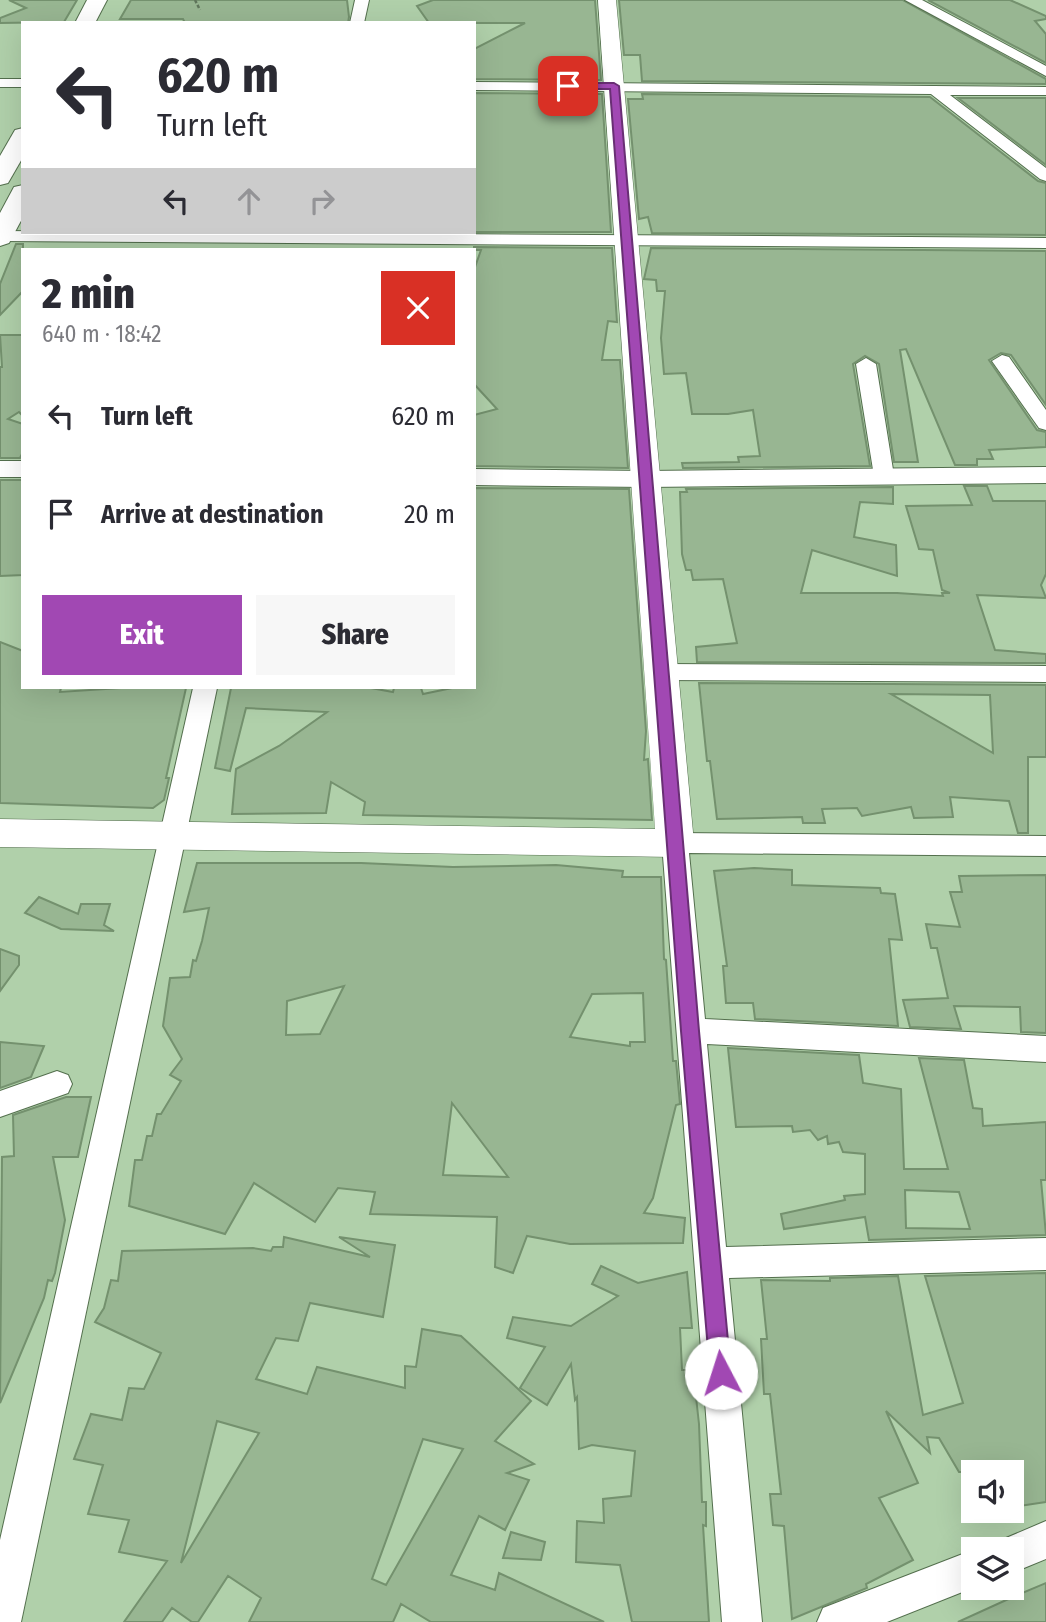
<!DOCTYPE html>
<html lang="en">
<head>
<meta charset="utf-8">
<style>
	body { margin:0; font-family:"Fira Sans Condensed",sans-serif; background:#f7f7f7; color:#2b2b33; height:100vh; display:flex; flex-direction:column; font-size:26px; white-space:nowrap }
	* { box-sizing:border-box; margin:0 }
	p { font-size:23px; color:#7c7c81 }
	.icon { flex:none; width:38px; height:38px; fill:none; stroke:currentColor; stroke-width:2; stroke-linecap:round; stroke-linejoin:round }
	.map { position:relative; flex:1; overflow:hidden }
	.sheet { position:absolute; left:21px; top:248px; width:455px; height:441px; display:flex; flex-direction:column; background:#fff; border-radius:0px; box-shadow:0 7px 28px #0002 }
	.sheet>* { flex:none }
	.hud { position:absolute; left:21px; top:21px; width:455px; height:214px; border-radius:0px; box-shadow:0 7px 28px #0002; background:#fff; color:#2b2b33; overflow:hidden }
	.tools { position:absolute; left:961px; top:1460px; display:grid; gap:14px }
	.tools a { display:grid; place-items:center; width:63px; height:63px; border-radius:0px; background:#fff; box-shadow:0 7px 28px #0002; font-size:35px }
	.pin { position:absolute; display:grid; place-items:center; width:60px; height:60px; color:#fff; margin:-30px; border-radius:14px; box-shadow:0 4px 10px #0006 }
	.me { position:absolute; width:77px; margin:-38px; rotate:355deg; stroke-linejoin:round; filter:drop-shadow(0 0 5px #0008) }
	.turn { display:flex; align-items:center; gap:24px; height:147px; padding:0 21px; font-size:32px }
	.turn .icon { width:91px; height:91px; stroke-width:2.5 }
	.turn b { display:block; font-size:49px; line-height:60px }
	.lanes { display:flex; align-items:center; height:66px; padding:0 21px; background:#0003; justify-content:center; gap:35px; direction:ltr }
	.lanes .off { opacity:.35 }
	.round { display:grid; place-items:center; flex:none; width:74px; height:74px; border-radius:0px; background:#f7f7f7 }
	.overview { display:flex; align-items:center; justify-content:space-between; height:119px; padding:0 21px }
	h1 { font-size:42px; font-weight:800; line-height:52px }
	.button { display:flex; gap:14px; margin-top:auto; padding:14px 21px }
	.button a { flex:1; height:80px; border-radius:0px; background:#a148b3; color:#fff; font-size:28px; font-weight:800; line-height:80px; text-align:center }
	.button a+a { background:#f7f7f7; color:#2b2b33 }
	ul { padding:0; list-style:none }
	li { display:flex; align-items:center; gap:21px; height:98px; padding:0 21px }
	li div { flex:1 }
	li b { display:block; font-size:26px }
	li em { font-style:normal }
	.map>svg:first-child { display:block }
</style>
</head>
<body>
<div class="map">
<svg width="1046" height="1622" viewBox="0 0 1046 1622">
	<rect width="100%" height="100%" fill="#b0d0aa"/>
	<g fill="#98b692" stroke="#74916e" stroke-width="2" fill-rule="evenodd">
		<polygon points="9,0 77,0 64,22 0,23 0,18 26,8"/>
		<polygon points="131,0 347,0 349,17 348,23 185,23 183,19 120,19"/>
		<polygon points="433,0 595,0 601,80 474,79 474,49 525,23 429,23 417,6"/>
		<polygon points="619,0 903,0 1046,79 1046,84 642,81 640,55 624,55"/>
		<polygon points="928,0 1010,0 1046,16 1046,19 1035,21 1046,34 1046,63"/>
		<polygon points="474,93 602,94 611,232 474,232"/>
		<polygon points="642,94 930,97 1038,181 1046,183 1046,235 652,233 648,217 639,219 628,99 643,99"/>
		<polygon points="958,98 1046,98 1046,165"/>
		<polygon points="16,244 23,244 23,291 0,315 0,284"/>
		<polygon points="474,247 612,248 617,322 608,321 602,360 620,360 628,468 474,466 474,415 497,409 474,384 474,270 481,250 474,250"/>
		<polygon points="651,248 1046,251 1046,405 1011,355 1001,353 989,360 1037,430 1046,432 1046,447 989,450 993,459 977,459 977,465 955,465 906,349 900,350 918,462 894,462 879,364 865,356 853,364 870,466 683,468 682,463 739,462 738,457 760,456 753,410 728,414 692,414 686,373 664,374 661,338 665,291 657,291 656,280 644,279"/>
		<polygon points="0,335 23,335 23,416 19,412 8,419 23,424 23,452 20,458 0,458 0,367 2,367"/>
		<polygon points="0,480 23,480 23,575 0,576"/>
		<polygon points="964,486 987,486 993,501 1046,501 1046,574 1041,585 1046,598 977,595 995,650 1046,654 1046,663 697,662 696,647 737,643 723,579 693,580 691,570 686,570 682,554 680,492 687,492 686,489 893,487 893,504 860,502 854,537 896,545 897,576 812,550 801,593 897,593 943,596 942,593 950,593 942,590 933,550 919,549 906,506 972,505"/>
		<polygon points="474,488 629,489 646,731 644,760 648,759 652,820 363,815 365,802 331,782 326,813 232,814 236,769 279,746 327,712 246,708 230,771 215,768 231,688 371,688 393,692 394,688 421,688 423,694 452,688 474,688"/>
		<polygon points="0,642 23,651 23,688 61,688 60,692 121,688 186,688 166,778 169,778 164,800 153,808 0,803"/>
		<path d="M 699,683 L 1046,685 L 1046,757 L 1028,757 L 1028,833 L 1018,833 L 1009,801 L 950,797 L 953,817 L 914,818 L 911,807 L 862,816 L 857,808 L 822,809 L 825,823 L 803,823 L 802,817 L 717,819 L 710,761 L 707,761 ZM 891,694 L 990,695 L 993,753 Z"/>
		<path d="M 197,863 L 361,863 L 453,867 L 556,865 L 623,871 L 622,877 L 661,877 L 664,959 L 666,960 L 673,1061 L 676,1061 L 680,1104 L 676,1105 L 653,1198 L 644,1213 L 685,1218 L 683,1243 L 570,1244 L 527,1236 L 513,1273 L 495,1267 L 497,1217 L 370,1214 L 375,1192 L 338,1188 L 315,1222 L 254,1183 L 225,1234 L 129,1206 L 135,1160 L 142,1160 L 147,1136 L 152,1136 L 157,1114 L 161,1114 L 181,1081 L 170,1075 L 182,1059 L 163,1026 L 170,978 L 190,977 L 193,960 L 196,961 L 202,941 L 209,908 L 184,912 ZM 344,986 L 320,1034 L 286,1035 L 287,1001 ZM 643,993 L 645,1042 L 630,1042 L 630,1046 L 570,1037 L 592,994 ZM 452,1103 L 508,1177 L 443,1175 Z"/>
		<polygon points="754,868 792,870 792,885 880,888 881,893 895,894 902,940 889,939 898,1026 755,1019 753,1003 726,1003 723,966 727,966 714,871"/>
		<polygon points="1046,875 1046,1033 1021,1032 1020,1007 954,1006 961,1029 910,1027 903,1000 948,998 937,948 931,948 926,924 960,927 950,892 962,892 959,876"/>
		<polygon points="39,897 78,914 81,904 110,904 104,925 114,931 61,929 25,913"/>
		<polygon points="0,949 19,956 19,965 0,991"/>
		<polygon points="0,1042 44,1046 31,1077 0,1088"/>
		<path d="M 728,1048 L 859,1055 L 863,1083 L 901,1089 L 904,1169 L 948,1169 L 919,1058 L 964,1060 L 973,1108 L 982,1109 L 983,1126 L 1046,1122 L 1046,1180 L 1041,1180 L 1046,1235 L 869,1240 L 865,1217 L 784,1229 L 781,1214 L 845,1200 L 844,1196 L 865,1194 L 865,1154 L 843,1152 L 839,1142 L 828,1144 L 827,1136 L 818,1140 L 810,1130 L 793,1132 L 792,1126 L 736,1127 ZM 905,1190 L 959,1192 L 970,1229 L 906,1228 Z"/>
		<polygon points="66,1097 91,1097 78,1157 53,1157 65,1220 55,1273 52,1281 48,1280 44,1298 0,1403 2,1157 14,1156 13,1115"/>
		<path d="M 284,1237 L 370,1257 L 339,1237 L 395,1245 L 383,1317 L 310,1303 L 298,1341 L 276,1338 L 256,1379 L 307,1394 L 317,1367 L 405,1388 L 405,1366 L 416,1367 L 422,1329 L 461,1336 L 531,1401 L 495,1441 L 534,1464 L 507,1473 L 529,1480 L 505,1530 L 479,1516 L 451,1575 L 495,1590 L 499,1573 L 604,1622 L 431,1622 L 401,1604 L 393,1622 L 249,1622 L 261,1598 L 228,1576 L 198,1622 L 192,1622 L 172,1608 L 162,1622 L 124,1622 L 167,1561 L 119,1552 L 129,1520 L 88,1514 L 103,1465 L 74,1459 L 91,1414 L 122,1420 L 129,1388 L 144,1389 L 161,1353 L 95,1322 L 104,1308 L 111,1280 L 118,1281 L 122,1251 L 253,1248 L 271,1251 L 273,1247 L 283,1247 ZM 217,1421 L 259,1433 L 181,1563 ZM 423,1439 L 463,1449 L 386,1585 L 372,1579 Z"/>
		<polygon points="601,1266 638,1283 687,1272 692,1328 680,1328 682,1370 693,1370 699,1424 702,1502 706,1502 706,1526 703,1525 709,1622 632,1622 620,1565 576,1562 577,1521 604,1523 603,1499 631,1496 635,1451 592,1445 579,1449 577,1397 575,1400 571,1364 547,1405 520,1388 545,1347 507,1338 513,1317 571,1326 618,1296 592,1284"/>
		<polygon points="1046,1273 1046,1502 1012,1507 1012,1472 959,1472 939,1438 927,1437 930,1453 886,1411 918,1483 879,1498 913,1560 866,1584 867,1588 792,1619 784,1526 773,1525 770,1494 781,1494 770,1394 764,1394 761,1339 767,1339 761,1280 830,1281 830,1278 898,1276 923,1415 963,1403 925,1276"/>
		<polygon points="511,1532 545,1542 541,1560 503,1558"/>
		<polygon points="1046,1583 1046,1622 958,1622 1015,1596"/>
	</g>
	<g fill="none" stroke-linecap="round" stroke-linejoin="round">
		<g stroke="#536f4d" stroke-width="2">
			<g id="minor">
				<polygon points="355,0 369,0 364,23 350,23"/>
				<polygon points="905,0 922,0 1046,66 1046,76"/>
				<rect x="0" y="79" width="23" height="8"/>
				<polygon points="474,82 1046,87 1046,95 950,95 1046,168 1046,181 1040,179 931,94 474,90"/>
				<polygon points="0,231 1046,238 1046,248 1,241"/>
				<polygon points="1002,355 1009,357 1046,410 1046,430 1039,428 992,361"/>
				<polygon points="866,358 876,364 894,476 891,480 877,480 874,476 856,364"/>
				<polygon points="661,664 1046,666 1046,682 661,680 652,678 649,672 652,666"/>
				<polygon points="193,688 217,688 21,1622 0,1622 0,1540"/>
				<polygon points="675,833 1046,836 1046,856 689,853 705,1019 1046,1036 1046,1062 707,1044 726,1247 1046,1238 1046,1270 729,1278 762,1622 722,1622 662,843 666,836"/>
				<polygon points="57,1071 68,1075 72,1084 68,1093 0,1117 0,1091"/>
				<polygon points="1046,1521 1046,1559 1012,1573 1012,1549 995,1549 999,1541"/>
				<polygon points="973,1550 975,1587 887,1622 817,1622 823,1608"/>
			</g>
		</g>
		<g stroke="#536f4d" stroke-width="2">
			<g id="tertiary">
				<rect x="0" y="461" width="23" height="16"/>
				<polygon points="1046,467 1046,483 646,487 474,485 474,469 646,471"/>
			</g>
		</g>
		<g stroke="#536f4d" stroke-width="1">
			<polygon id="secondary" points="598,0 616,0 694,843 688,853 675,857 0,847 0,819 655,829"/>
		</g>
		<g stroke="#536f4d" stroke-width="2">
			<g id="primary">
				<polygon points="87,0 107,0 95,23 75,23"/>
				<polygon points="23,128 23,157 8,183 0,185 0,156 15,130"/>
				<polygon points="23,185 23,217 9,243 0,246 0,213 14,187"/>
			</g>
		</g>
		<polyline stroke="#60765c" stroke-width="2.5" stroke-dasharray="3.5 2" stroke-linecap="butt" points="195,0 200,10"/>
		<use href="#minor" fill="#fff" fill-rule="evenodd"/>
		<use href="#tertiary" fill="#fff" fill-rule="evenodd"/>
		<use href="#secondary" fill="#fff" fill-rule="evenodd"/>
		<use href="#primary" fill="#fff" fill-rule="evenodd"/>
	</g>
	<polygon fill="#a148b3" stroke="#692f74" stroke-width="2" points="614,83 619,86 699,1031 731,1373 728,1381 721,1384 713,1381 710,1373 681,1031 610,89 568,89 563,86 568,83"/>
</svg>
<div class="tools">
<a><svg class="icon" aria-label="sound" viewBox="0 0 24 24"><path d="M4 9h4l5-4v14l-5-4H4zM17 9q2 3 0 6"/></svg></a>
<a><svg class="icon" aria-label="layers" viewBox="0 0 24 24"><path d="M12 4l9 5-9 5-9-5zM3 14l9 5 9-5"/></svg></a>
</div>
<div class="pin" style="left:568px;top:86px;background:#d93025"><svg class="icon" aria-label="arrive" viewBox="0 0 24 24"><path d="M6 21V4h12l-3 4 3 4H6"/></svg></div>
<svg class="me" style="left:721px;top:1373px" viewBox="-20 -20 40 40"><circle r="19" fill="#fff"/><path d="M0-13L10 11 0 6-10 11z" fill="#a148b3"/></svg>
<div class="hud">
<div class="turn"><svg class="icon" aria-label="left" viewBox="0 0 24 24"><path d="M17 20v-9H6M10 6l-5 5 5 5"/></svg><div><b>620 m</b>Turn left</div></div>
<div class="lanes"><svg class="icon" aria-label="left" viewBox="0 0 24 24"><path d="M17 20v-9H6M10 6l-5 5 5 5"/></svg><svg class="icon off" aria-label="ahead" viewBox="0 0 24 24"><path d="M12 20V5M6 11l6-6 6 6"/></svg><svg class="icon off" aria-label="right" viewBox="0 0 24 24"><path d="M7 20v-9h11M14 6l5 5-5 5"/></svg></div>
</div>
<section class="sheet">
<div class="overview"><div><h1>2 min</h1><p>640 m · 18:42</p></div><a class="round" style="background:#d93025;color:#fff"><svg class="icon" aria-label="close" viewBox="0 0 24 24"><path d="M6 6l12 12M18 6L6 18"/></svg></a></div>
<ul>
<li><svg class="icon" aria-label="left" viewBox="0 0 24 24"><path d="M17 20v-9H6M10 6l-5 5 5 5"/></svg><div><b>Turn left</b></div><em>620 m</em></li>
<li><svg class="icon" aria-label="arrive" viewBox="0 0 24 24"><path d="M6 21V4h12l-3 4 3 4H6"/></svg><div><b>Arrive at destination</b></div><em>20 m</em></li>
</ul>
<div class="button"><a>Exit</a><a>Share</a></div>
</section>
</div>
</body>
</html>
